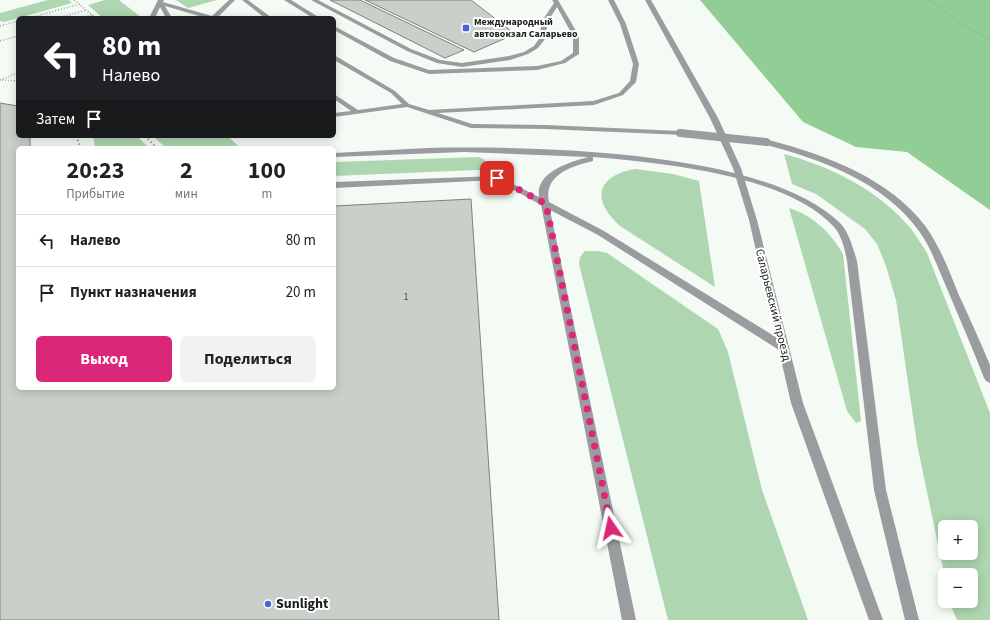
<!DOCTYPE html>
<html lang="ru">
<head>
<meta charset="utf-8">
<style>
	body { margin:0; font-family:"Source Sans 3",sans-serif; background:#f2f2f2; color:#222; height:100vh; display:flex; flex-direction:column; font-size:15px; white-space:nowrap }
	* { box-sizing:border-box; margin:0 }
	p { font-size:13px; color:#767676 }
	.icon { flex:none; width:22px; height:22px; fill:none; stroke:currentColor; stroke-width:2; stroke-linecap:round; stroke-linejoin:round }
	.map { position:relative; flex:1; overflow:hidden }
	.panel { position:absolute; left:16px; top:146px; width:320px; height:244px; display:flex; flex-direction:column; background:#fff; border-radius:6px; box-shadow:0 2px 10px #0003 }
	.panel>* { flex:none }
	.banner { position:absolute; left:16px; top:16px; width:320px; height:122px; border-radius:6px; box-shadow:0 2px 10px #0003; background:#202124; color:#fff; overflow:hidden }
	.buttons { position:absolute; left:938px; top:520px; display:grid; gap:8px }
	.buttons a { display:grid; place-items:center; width:40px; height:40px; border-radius:6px; background:#fff; box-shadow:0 2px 10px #0003; font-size:20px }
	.pin { position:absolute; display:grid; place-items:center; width:34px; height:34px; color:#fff; margin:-17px; border-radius:8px; box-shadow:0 2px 6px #0006 }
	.me { position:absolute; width:44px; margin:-22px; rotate:349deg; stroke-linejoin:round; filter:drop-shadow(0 0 3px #0008) }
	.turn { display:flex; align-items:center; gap:14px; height:84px; padding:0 20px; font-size:18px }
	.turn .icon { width:52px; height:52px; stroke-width:2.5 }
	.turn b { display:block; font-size:28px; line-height:34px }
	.then { display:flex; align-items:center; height:38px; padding:0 20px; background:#0003; gap:8px; font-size:15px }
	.eta { display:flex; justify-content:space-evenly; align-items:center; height:68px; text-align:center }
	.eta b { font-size:24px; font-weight:700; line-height:28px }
	.cta { display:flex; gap:8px; margin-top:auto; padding:8px 20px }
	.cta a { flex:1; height:46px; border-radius:6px; background:#db2777; color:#fff; font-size:16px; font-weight:700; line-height:46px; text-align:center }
	.cta a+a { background:#f2f2f2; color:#222 }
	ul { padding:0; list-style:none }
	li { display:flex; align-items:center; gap:12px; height:52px; padding:0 20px; border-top:1px solid #e0e0e0 }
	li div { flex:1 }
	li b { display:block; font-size:15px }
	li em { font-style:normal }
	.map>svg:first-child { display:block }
</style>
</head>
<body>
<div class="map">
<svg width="990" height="620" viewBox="0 0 990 620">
	<rect width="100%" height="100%" fill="#f4fbf4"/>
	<g fill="#aed6b0" fill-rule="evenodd">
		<polygon points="48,0 69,0 72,3 4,22 0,21 0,13"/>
		<polygon points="105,0 119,0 142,18 103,18 88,5"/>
		<polygon points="176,0 217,0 188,8"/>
		<polygon points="93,136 137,136 149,148 95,148"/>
		<polygon points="153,136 228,136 239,147 166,148"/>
		<path d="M 784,154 C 832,167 879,190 912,230 C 917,237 922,245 927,253 L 990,413 L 990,620 L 957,620 L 950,604 L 950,601 L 971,601 L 971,575 L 945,575 L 945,578 L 917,444 L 896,300 L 886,266 L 877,244 L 865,229 L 816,194 L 792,184 ZM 945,527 L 971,527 L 971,553 L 945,553 Z"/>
		<polygon points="479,157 485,160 486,165 481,170 477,170 334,176 334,162"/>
		<path d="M 635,169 L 673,174 L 699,181 L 715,287 L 620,226 C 591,200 596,176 635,169 Z"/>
		<path d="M 789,208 C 812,215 831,233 843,254 L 861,421 L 856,423 L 847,411 Z"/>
		<polygon points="585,251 598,251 607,253 718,329 728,352 762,490 808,620 668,620 579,264 580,257"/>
	</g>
	<polygon fill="#91cd95" points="700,0 990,0 990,210 907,152 856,147 803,122"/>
	<g fill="#c9cfc9" stroke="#7c827c">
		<polygon points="330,0 360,0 464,50 445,58"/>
		<polygon points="365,0 471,0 515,34 474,52"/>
		<polygon points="0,103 18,106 18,136 30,136 30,148 18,148 18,388 334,388 334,206 471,199 499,620 0,620"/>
	</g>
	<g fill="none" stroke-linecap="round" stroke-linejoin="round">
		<g stroke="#9fa49f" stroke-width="1.5" stroke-dasharray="1 2" stroke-linecap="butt">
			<polyline points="74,0 96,18"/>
			<polyline points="930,0 958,22 990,40"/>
			<polyline points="29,18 80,4"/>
			<polyline points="58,18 86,10"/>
			<polyline points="82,18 92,15"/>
			<polyline points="0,26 18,21"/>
			<polyline points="0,41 18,36"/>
			<polyline points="0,80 18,73"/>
			<polyline points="2,80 18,81"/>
		</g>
		<g stroke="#9fa49f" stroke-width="2" stroke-dasharray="1.5 2.5" stroke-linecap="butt">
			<polyline points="76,136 81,148"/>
			<polyline points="145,136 157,148"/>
		</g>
		<g fill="#9b9c9f" fill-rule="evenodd">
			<polygon points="158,0 164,0 163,2 212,16 229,0 235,0 217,18 206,18 165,6 172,18 166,18 160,7 155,18 149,18"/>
			<polygon points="242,0 248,0 272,18 265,18"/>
			<polygon points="284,0 291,0 320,18 313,18"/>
			<polygon points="311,0 318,0 411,49 440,60 462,63 509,56 524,52 534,46 539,39 542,21 554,3 552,0 558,0 579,36 579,54 565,63 537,70 429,74 390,61 334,30 334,26 394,58 429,70 537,66 561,61 573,53 573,36 557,7 548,21 545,39 538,48 528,54 510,60 462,67 437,63 407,51"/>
			<polygon points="608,0 614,0 626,24 639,64 636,82 623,95 594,105 438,113 472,124 546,125 680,131 683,131 683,135 546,129 471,128 407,107 334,117 334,113 351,111 334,99 334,94 358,110 402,104 391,93 334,60 334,55 395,91 409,104 429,110 593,101 619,93 630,81 633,64 620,24"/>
			<path d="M 763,140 L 769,140 C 826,155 889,178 926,227 C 940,247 949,270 958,293 C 969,317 980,341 990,365 L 990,383 L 986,381 L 984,378 C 973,349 960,320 948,291 C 939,271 932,249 919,231 C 883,181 820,159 763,144 Z"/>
			<path d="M 427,148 C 529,146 765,149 840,223 C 849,232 853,248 857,261 L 886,490 L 919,620 L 905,620 L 874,490 L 847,261 C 845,250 842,236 834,227 C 785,174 662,163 593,157 L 593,161 C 572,166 543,175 549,202 L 604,231 L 787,344 L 788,347 L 787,350 L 783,351 L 779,350 L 598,235 L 550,210 L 636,620 L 622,620 L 541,205 L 496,180 L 334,188 L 334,182 L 497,176 L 539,197 C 535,172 570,162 588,157 L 464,152 L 334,157 L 334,153 Z"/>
		</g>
		<polygon fill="#9b9c9f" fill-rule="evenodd" points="645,0 651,0 718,118 741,168 757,220 803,403 883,620 869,620 791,403 749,220 733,168 710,118"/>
		<polyline stroke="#9b9c9f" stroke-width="8" points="680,133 766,142"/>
	</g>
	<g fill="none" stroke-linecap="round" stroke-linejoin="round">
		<polyline stroke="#db2777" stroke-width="7" stroke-dasharray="0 12.6" points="497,178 546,204 611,528"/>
	</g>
	<g fill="#5062d8" stroke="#fff" stroke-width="1.5">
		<rect x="462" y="24" width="8" height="8" rx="2"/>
		<circle cx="268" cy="604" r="4"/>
	</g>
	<g text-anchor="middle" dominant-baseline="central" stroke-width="4" stroke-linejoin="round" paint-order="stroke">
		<g font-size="10" font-weight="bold" fill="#1d1f1d" stroke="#fff" text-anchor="start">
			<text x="474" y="22">Международный<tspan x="474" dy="12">автовокзал Саларьево</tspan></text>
		</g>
		<g font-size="10" fill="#484b48">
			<text x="406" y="297">1</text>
		</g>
		<g font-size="12" fill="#1d1f1d" stroke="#fff">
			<text transform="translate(773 305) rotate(76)">Саларьевский проезд</text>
		</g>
		<g font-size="14" font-weight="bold" fill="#1d1f1d" stroke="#fff" text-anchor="start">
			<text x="276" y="604">Sunlight</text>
		</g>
	</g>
</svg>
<div class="buttons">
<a>+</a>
<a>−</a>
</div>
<div class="pin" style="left:497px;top:178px;background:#d93025"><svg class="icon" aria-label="arrive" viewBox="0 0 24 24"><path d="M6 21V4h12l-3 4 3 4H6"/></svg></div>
<svg class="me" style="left:611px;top:528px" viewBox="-20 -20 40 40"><path d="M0-17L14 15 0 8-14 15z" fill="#db2777" stroke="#fff" stroke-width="4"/></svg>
<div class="banner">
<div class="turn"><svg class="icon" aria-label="left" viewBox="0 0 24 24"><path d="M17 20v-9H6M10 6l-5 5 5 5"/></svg><div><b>80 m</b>Налево</div></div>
<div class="then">Затем<svg class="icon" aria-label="arrive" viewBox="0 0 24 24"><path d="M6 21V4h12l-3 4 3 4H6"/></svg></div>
</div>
<section class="panel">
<div class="eta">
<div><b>20:23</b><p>Прибытие</p></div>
<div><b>2</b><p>мин</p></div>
<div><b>100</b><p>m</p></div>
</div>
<ul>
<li><svg class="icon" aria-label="left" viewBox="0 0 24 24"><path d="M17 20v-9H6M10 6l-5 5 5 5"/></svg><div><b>Налево</b></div><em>80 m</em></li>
<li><svg class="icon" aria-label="arrive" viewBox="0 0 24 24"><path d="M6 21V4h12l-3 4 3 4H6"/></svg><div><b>Пункт назначения</b></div><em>20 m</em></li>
</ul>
<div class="cta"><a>Выход</a><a>Поделиться</a></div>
</section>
</div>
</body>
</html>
